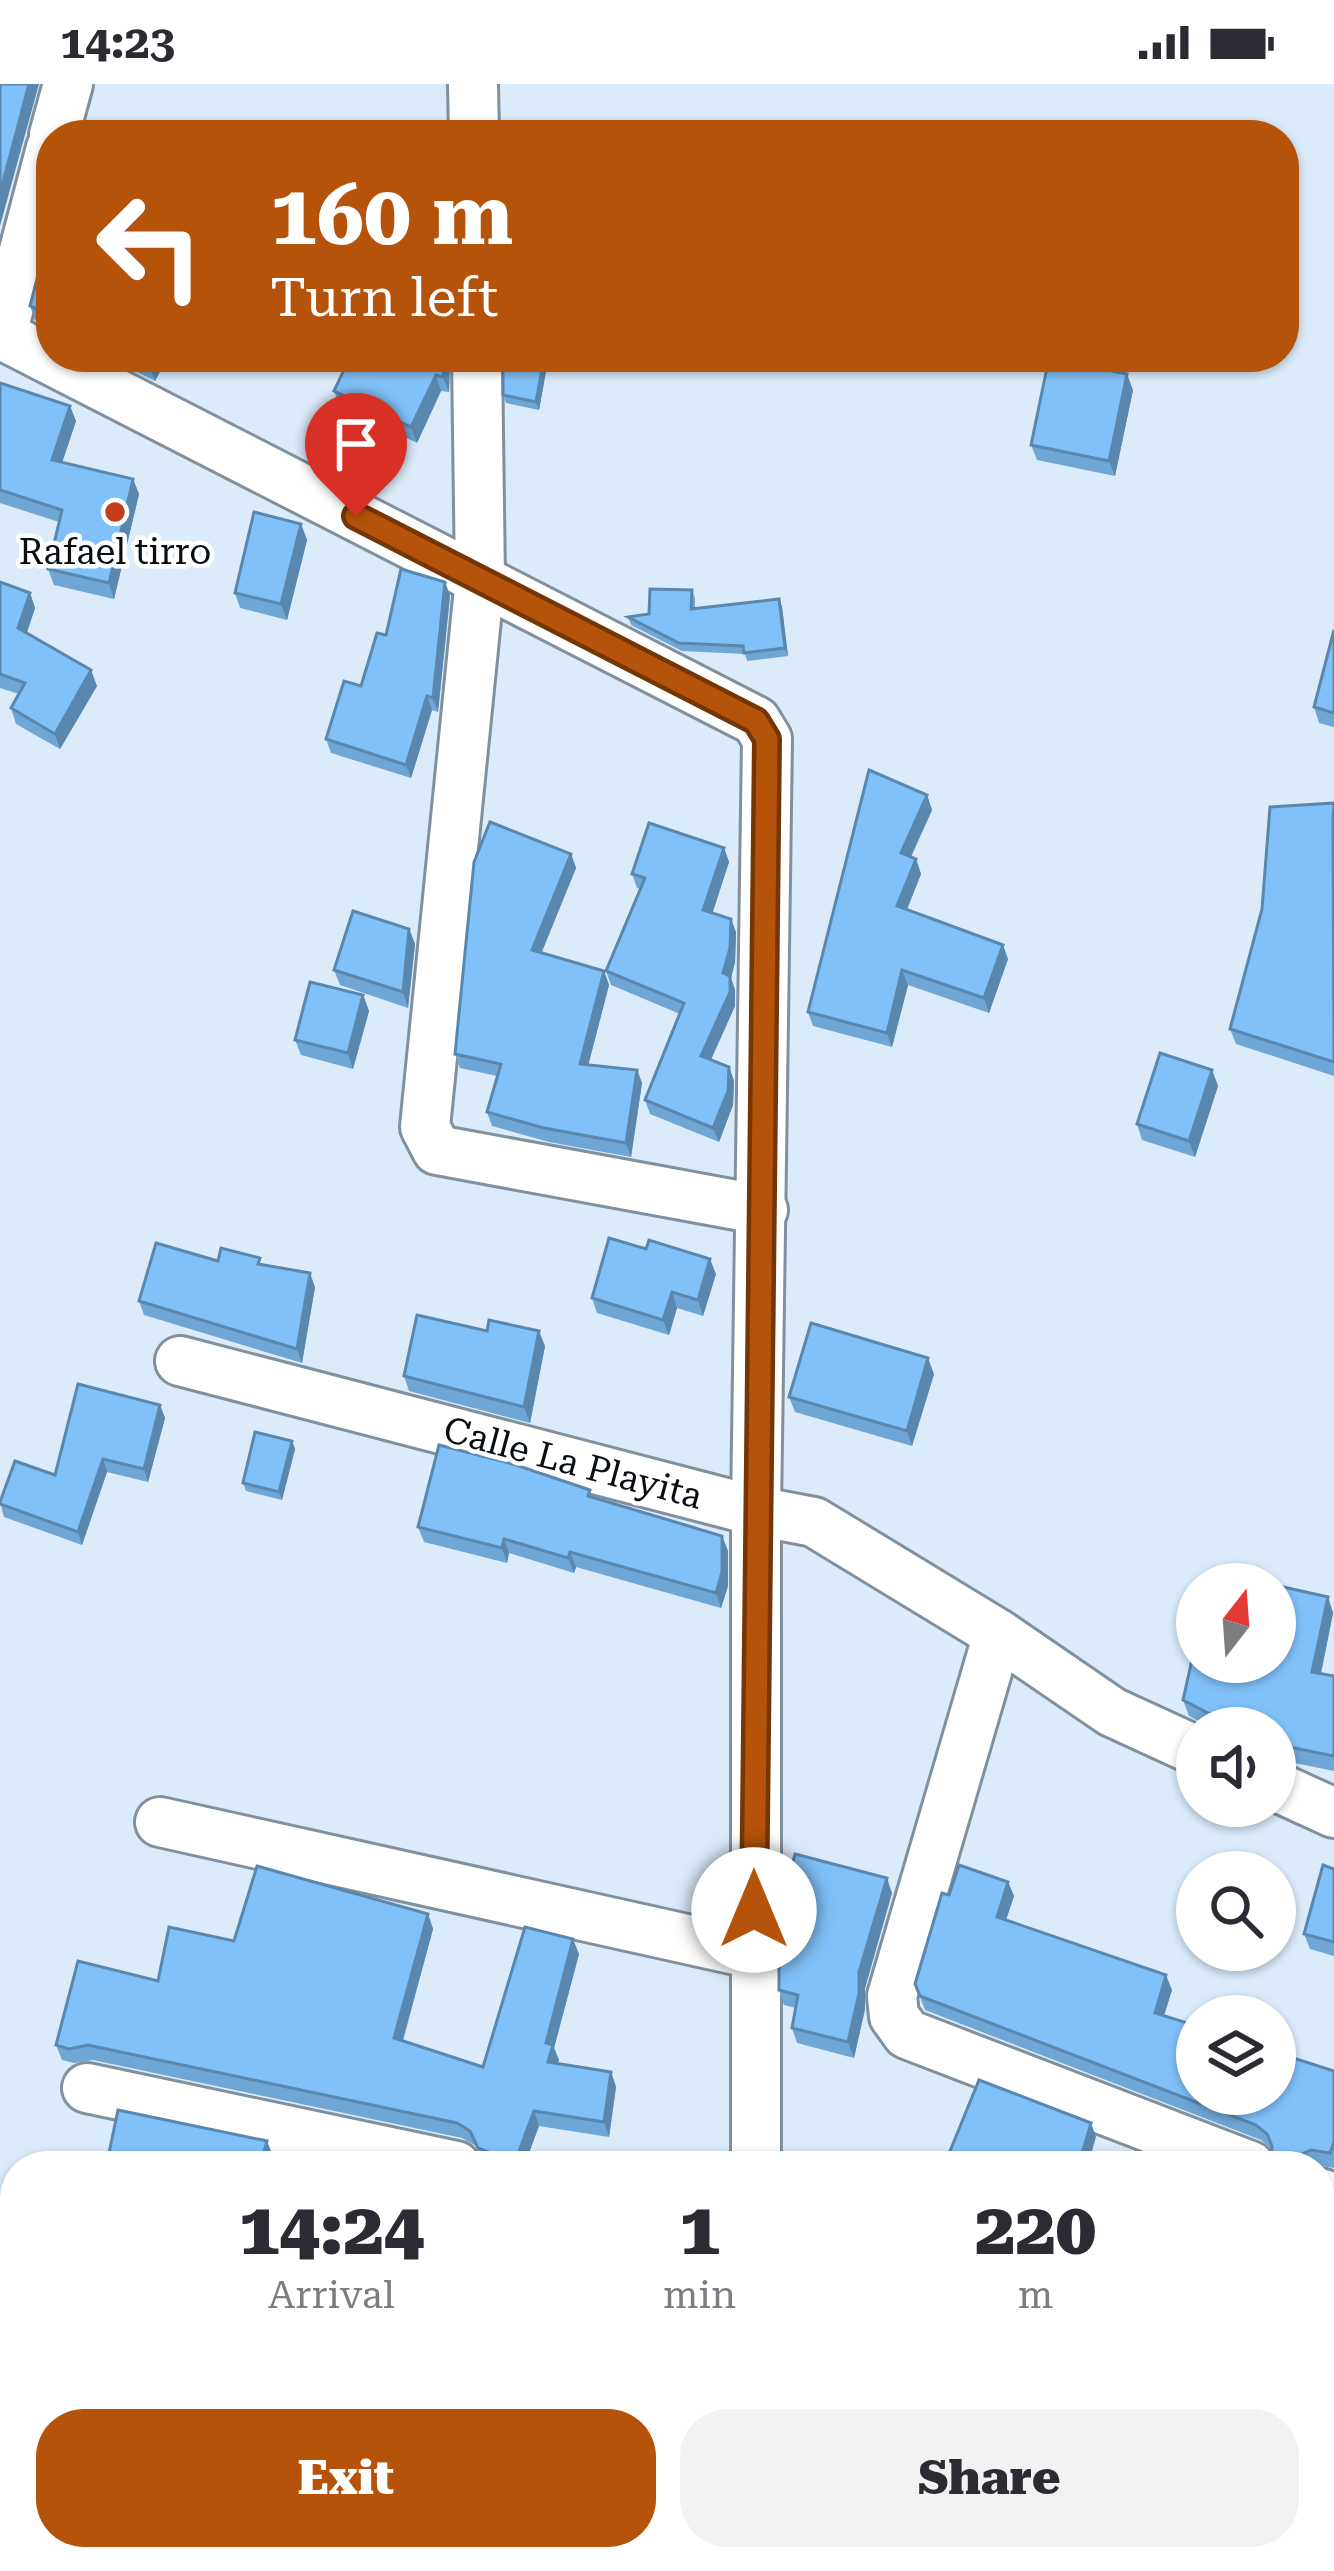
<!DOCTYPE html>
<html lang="en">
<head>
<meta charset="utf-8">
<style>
	body { margin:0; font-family:"Roboto Serif",serif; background:#f2f2f3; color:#2b2b33; height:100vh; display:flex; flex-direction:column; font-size:45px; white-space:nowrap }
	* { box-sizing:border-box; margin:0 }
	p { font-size:39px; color:#7c7c81 }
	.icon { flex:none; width:66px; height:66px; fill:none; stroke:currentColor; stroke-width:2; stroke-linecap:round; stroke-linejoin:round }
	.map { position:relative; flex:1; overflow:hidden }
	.details { position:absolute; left:0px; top:2067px; width:1335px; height:420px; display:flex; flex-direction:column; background:#fff; border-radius:48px 48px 0 0; box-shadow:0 3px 9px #0004 }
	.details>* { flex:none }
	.top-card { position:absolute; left:36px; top:36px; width:1263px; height:252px; border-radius:48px; box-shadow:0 3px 9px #0004; background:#b45309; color:#fff; overflow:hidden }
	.needle { width:78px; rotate:17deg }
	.controls { position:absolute; left:1176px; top:1479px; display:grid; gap:24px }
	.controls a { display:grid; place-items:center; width:120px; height:120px; border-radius:50%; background:#fff; box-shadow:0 3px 9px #0004; font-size:60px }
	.pin { position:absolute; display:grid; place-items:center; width:102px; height:102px; color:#fff; margin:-123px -51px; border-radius:50% 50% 50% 0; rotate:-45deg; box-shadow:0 0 12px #0007 }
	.pin .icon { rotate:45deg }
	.me { position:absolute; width:132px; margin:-66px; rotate:0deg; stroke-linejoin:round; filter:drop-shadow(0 0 9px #0008) }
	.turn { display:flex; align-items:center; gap:42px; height:252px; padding:0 36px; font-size:54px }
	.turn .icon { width:156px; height:156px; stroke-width:2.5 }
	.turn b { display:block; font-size:84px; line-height:102px }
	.eta { display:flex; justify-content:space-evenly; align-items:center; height:204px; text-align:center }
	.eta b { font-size:72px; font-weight:800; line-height:84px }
	.cta { display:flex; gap:24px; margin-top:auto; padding:24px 36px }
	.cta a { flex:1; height:138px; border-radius:48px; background:#b45309; color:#fff; font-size:48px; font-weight:800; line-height:138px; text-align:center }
	.cta a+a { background:#f2f2f3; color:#2b2b33 }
	.status { display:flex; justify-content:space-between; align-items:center; height:84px; padding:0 60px; background:#fff; direction:ltr }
	.status svg { height:33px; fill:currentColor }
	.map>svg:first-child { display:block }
</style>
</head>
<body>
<div class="status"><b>14:23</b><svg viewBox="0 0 49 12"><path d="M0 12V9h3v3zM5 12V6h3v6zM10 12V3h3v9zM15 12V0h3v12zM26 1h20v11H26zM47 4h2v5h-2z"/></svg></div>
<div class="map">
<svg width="1334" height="2487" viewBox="0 0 1334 2487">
	<rect width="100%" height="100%" fill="#dbebfa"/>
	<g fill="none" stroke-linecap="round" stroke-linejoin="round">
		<g stroke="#81909d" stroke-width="54">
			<g id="street">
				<polyline points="473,0 474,51"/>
				<polyline points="54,51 68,0"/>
				<polyline points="0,250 756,637 767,655 756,1427 756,2082"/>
				<polyline points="2,250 51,64"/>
				<polyline points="477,273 480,495 425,1043 437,1066 763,1126"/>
				<polyline points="180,1277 756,1427 814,1438 998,1550 1112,1628 1197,1667"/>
				<polyline points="998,1550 892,1912 894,1932 907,1950 1250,2082"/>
				<polyline points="1275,1702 1334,1729"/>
				<polyline points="160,1738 754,1870"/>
				<polyline points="87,2004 456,2082"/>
				<polyline points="1320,2109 1334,2114"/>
				<polyline points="1320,2330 1334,2336"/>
				<polyline points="763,2472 763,2487"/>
				<polyline points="1032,2487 1036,2472"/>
			</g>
		</g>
		<use href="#street" stroke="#fff" stroke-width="48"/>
	</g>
	<g fill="#6ea6d6">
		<polygon points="51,141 51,243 35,236 30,222"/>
		<polygon points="112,273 168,273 155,297 113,276"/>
		<polygon points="450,273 449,308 441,307 417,359 340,322 334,307"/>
		<polygon points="544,274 547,282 539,326 506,319 503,311"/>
		<polygon points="0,299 70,322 76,337 62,378 133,395 139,410 114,515 54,501 48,485 59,438 0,419"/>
		<polygon points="1133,306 1115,392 1037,376 1031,361"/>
		<polygon points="301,440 307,456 287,536 240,524 235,509"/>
		<polygon points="0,498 30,509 35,524 27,549 97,602 60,665 16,640 11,624 19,610 0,604"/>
		<polygon points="445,498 450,512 438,628 432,626 411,694 331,669 326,655 361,602 386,551"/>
		<polygon points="692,506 695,514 695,525 782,523 788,572 747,577 745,570 682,567 631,541 628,533 649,530"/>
		<polygon points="1334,546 1334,643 1319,639 1314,623"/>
		<polygon points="927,711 932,726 911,773 916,775 921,790 907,826 1008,875 989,929 908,901 892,963 813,942 808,928"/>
		<polygon points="1334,719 1334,992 1236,960 1230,945"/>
		<polygon points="724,764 729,778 712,829 736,848 735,878 731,894 735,906 735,922 711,976 729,983 734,997 733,1021 719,1058 650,1030 645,1016 680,930 611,901 606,887 640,805 637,804 632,790"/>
		<polygon points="571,770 576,784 542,868 604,887 609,901 588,981 637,986 642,999 631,1073 549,1058 492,1042 487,1028 497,992 460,984 455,970"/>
		<polygon points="409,845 415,860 408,924 340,901 334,886"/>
		<polygon points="363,911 369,927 353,985 301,971 295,956"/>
		<polygon points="1212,986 1218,1002 1195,1073 1142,1056 1137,1040"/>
		<polygon points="646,1165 716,1190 703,1232 677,1224 669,1251 597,1229 592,1214"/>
		<polygon points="218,1177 262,1181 315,1203 302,1279 144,1231 139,1217"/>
		<polygon points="487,1247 545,1262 530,1339 409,1307 404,1292"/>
		<polygon points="934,1290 912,1362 795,1328 789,1313"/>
		<polygon points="160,1321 165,1334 148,1398 107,1388 82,1461 4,1433 0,1418 55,1391"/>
		<polygon points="292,1357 295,1365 282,1416 246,1407 243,1399"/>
		<polygon points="592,1414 722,1452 728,1467 728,1502 721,1524 576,1483 574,1489 509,1469 507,1479 424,1458 418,1443"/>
		<polygon points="1328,1513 1333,1529 1321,1590 1334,1592 1334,1687 1275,1675 1275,1644 1212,1644 1189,1632 1183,1616 1275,1578"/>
		<polygon points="1334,1785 1334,1872 1310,1865 1304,1850"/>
		<polygon points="1008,1798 1014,1812 1006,1836 1172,1906 1164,1932 1334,1987 1334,2084 1316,2081 1268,2082 1271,2078 1272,2065 1261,2056 925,1926 915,1900 949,1811"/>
		<polygon points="892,1809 865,1904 865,1925 854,1974 797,1959 792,1944 796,1924 784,1921 779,1906 783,1842 779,1831"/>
		<polygon points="428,1830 433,1845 403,1957 483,1983 579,1870 554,1964 559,1976 557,1980 611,1988 616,2003 609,2053 539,2042 524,2082 492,2082 484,2079 476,2062 462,2054 93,1976 74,1979 62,1976 56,1961 158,1897 234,1857"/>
		<polygon points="273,2072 270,2082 112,2082 108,2074"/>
		<polygon points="1320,2128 1334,2132 1334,2215 1320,2211"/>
		<polygon points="0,2236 15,2241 15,2317 0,2313"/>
		<polygon points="10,2471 148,2472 143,2487 19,2487 15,2486"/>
		<polygon points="909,2472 966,2472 962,2487"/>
	</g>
	<g fill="#5a87ae">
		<polygon points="29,0 39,0 0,142 0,109"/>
		<polygon points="155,273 168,273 155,297 150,283"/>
		<polygon points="444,273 450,273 449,308 443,293"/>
		<polygon points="544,274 547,282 539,326 536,318"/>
		<polygon points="1127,290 1133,306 1115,392 1109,377"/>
		<polygon points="436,291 441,307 417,359 411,343"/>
		<polygon points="70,322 76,337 58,391 52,376"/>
		<polygon points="133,395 139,410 114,515 109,499"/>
		<polygon points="301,440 307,456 287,536 281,520"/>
		<polygon points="445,498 450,512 438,628 433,614"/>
		<polygon points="30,509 35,524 23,559 18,544"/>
		<polygon points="779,515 782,523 788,572 785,564"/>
		<polygon points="91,586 97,602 60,665 55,650"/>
		<polygon points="427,612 432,626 411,694 406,681"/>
		<polygon points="927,711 932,726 906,783 901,769"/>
		<polygon points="724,764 729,778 709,840 703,826"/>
		<polygon points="571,770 576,784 537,879 532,866"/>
		<polygon points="916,775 921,790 902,837 897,822"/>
		<polygon points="731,835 736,848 735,878 731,894 735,906 735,922 706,986 701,972 723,889"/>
		<polygon points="409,845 415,860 408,924 403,908"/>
		<polygon points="1003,861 1008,875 989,929 984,914"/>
		<polygon points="902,886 908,901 892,963 887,949"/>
		<polygon points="604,887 609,901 585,994 580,980"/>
		<polygon points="363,911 369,927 353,985 348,969"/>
		<polygon points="729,983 734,997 733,1021 719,1058 713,1044"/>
		<polygon points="637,986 642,999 631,1073 626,1059"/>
		<polygon points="1212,986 1218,1002 1195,1073 1189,1057"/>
		<polygon points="710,1175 716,1190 703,1232 698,1216"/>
		<polygon points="310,1189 315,1203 302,1279 297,1265"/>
		<polygon points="672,1208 677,1224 669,1251 663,1236"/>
		<polygon points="539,1247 545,1262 530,1339 524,1323"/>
		<polygon points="928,1274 934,1290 912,1362 907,1347"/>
		<polygon points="160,1321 165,1334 148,1398 144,1385"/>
		<polygon points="292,1357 295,1365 282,1416 279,1408"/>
		<polygon points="103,1375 107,1388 82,1461 78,1448"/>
		<polygon points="722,1452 728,1467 728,1502 721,1524 716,1509"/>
		<polygon points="504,1455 509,1469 507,1479 502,1464"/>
		<polygon points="570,1468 576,1483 574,1489 568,1474"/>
		<polygon points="1328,1513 1333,1529 1318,1603 1312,1588"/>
		<polygon points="887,1794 892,1809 865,1904 865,1925 854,1974 848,1958 859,1888"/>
		<polygon points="1008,1798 1014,1812 1002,1848 997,1833"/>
		<polygon points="428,1830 433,1845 399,1969 394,1954"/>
		<polygon points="573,1855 579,1870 554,1964 559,1976 553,1993 548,1978 546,1959"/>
		<polygon points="1166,1891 1172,1906 1160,1943 1155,1929"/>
		<polygon points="611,1988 616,2003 609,2053 604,2038"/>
		<polygon points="534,2027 539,2042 524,2082 517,2082 515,2078"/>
		<polygon points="1091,2039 1096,2053 1088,2081 1083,2066"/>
		<polygon points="267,2057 273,2072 270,2082 260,2082"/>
		<polygon points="1320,2418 1325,2432 1321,2487 1314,2487 1315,2472 1320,2472"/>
		<polygon points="138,2472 148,2472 143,2487 133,2487"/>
		<polygon points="956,2472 966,2472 962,2487 956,2473"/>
	</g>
	<g fill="#80c1f9" stroke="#5a87ae" stroke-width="3">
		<polygon points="0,0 29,0 0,109"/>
		<polygon points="51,141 51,231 30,222"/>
		<polygon points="130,273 155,273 150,283"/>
		<polygon points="350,273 444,273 443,293 436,291 411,343 334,307"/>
		<polygon points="503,273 544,274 536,318 503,311"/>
		<polygon points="1049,274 1127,290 1109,377 1031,361"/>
		<polygon points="0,299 70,322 52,376 133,395 109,499 48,485 62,426 0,406"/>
		<polygon points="254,428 301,440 281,520 235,509"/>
		<polygon points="401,485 445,498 433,614 427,612 406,681 326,655 344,597 361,602 377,549 386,551"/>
		<polygon points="0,498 30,509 18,544 91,586 55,650 11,624 25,599 0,590"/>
		<polygon points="650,505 692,506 691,525 779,515 785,564 744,569 743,562 679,559 628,533 649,530"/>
		<polygon points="1334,546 1334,629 1314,623"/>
		<polygon points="869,686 927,711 901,769 916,775 897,822 1003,861 984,914 902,886 887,949 808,928"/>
		<polygon points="1334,719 1333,734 1334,978 1230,945 1262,825 1270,723"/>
		<polygon points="490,738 571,770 532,866 604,887 580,980 637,986 626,1059 544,1044 487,1028 501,980 455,970 474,778"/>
		<polygon points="649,739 724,764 703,826 731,835 730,864 723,889 730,892 730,908 701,972 729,983 728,1007 713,1044 645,1016 684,919 606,887 645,794 632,790"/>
		<polygon points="353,827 409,845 403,908 334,886"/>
		<polygon points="310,898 363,911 348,969 295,956"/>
		<polygon points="1160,969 1212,986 1189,1057 1137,1040"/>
		<polygon points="609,1154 646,1165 649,1156 710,1175 698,1216 672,1208 663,1236 592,1214"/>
		<polygon points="156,1159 218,1177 221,1164 260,1174 258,1180 310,1189 297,1265 139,1217"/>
		<polygon points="417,1231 487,1247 489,1236 539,1247 524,1323 404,1292"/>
		<polygon points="811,1239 928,1274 907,1347 789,1313"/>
		<polygon points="78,1300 160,1321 144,1385 103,1375 78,1448 0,1420 0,1418 15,1377 55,1391"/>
		<polygon points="255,1348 292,1357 279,1408 243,1399"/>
		<polygon points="439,1361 513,1380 590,1406 588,1412 722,1452 722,1488 716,1509 570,1468 568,1474 504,1455 502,1464 418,1443"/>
		<polygon points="1279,1502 1328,1513 1312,1588 1334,1592 1334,1672 1275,1660 1275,1644 1248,1644 1249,1639 1208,1629 1183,1616 1197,1553 1197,1578 1275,1578 1275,1519"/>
		<polygon points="795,1770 887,1794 859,1888 859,1909 848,1958 792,1944 798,1911 779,1906 779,1862 784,1836 779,1831"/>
		<polygon points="959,1781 1008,1798 997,1833 1166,1891 1155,1929 1197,1942 1197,2010 1275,2010 1275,1968 1334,1987 1334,2058 1330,2069 1311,2066 1295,2073 1289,2082 1268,2082 1271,2078 1272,2062 1267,2050 1256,2041 920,1912 915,1900 942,1809 949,1811"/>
		<polygon points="1323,1781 1334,1785 1334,1858 1304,1850"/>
		<polygon points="257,1782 428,1830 394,1954 483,1983 525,1843 573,1855 546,1959 553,1961 548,1978 611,1988 604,2038 534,2027 515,2078 478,2064 470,2047 457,2039 88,1961 69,1965 56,1961 78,1877 158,1897 169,1843 234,1857"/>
		<polygon points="979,1996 1091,2039 1083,2066 1124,2082 944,2082"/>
		<polygon points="118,2026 267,2057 260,2082 147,2082 108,2074"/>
		<polygon points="1320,2128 1334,2132 1334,2202 1320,2198"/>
		<polygon points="0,2236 15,2241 15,2303 0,2299"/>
		<polygon points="15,2451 15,2472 138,2472 133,2487 97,2487 66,2478 64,2486 10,2471"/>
		<polygon points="1258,2472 1315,2472 1314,2487 1257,2487"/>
	</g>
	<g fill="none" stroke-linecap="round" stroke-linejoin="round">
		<g stroke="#753606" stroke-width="30">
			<polyline id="route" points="356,432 756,637 767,655 754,1826"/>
		</g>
		<use href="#route" stroke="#b45309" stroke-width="21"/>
	</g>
	<circle fill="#c53c1a" stroke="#fff" stroke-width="4.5" cx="115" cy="428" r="12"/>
	<g text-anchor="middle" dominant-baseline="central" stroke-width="9" stroke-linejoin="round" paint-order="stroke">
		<g font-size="36" fill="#080d12" stroke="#fff">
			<text x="115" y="468">Rafael tirro</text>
		</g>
		<g font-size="36" fill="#080d12" stroke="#fff">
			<text transform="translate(573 1379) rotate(15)">Calle La Playita</text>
		</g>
	</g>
</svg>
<div class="controls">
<a><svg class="needle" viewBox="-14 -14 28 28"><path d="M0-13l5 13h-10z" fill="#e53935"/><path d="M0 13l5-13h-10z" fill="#7c7c81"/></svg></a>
<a><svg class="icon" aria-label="sound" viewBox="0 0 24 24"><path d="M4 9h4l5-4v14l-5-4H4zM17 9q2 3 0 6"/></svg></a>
<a><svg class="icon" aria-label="search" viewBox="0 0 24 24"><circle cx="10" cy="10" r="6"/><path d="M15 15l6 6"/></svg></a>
<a><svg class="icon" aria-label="layers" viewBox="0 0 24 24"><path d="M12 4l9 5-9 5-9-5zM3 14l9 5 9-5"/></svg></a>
</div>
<div class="pin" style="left:356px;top:432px;background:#d93025"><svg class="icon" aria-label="arrive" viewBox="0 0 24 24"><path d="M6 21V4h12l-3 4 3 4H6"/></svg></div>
<svg class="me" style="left:754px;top:1826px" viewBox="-20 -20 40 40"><circle r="19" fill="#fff"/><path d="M0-13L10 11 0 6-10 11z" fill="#b45309"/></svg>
<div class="top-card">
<div class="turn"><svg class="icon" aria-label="left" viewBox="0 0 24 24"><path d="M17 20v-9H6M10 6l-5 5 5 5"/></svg><div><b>160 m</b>Turn left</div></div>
</div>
<section class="details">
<div class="eta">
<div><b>14:24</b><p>Arrival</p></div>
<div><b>1</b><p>min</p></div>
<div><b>220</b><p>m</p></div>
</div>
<div class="cta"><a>Exit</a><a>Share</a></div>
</section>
</div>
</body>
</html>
